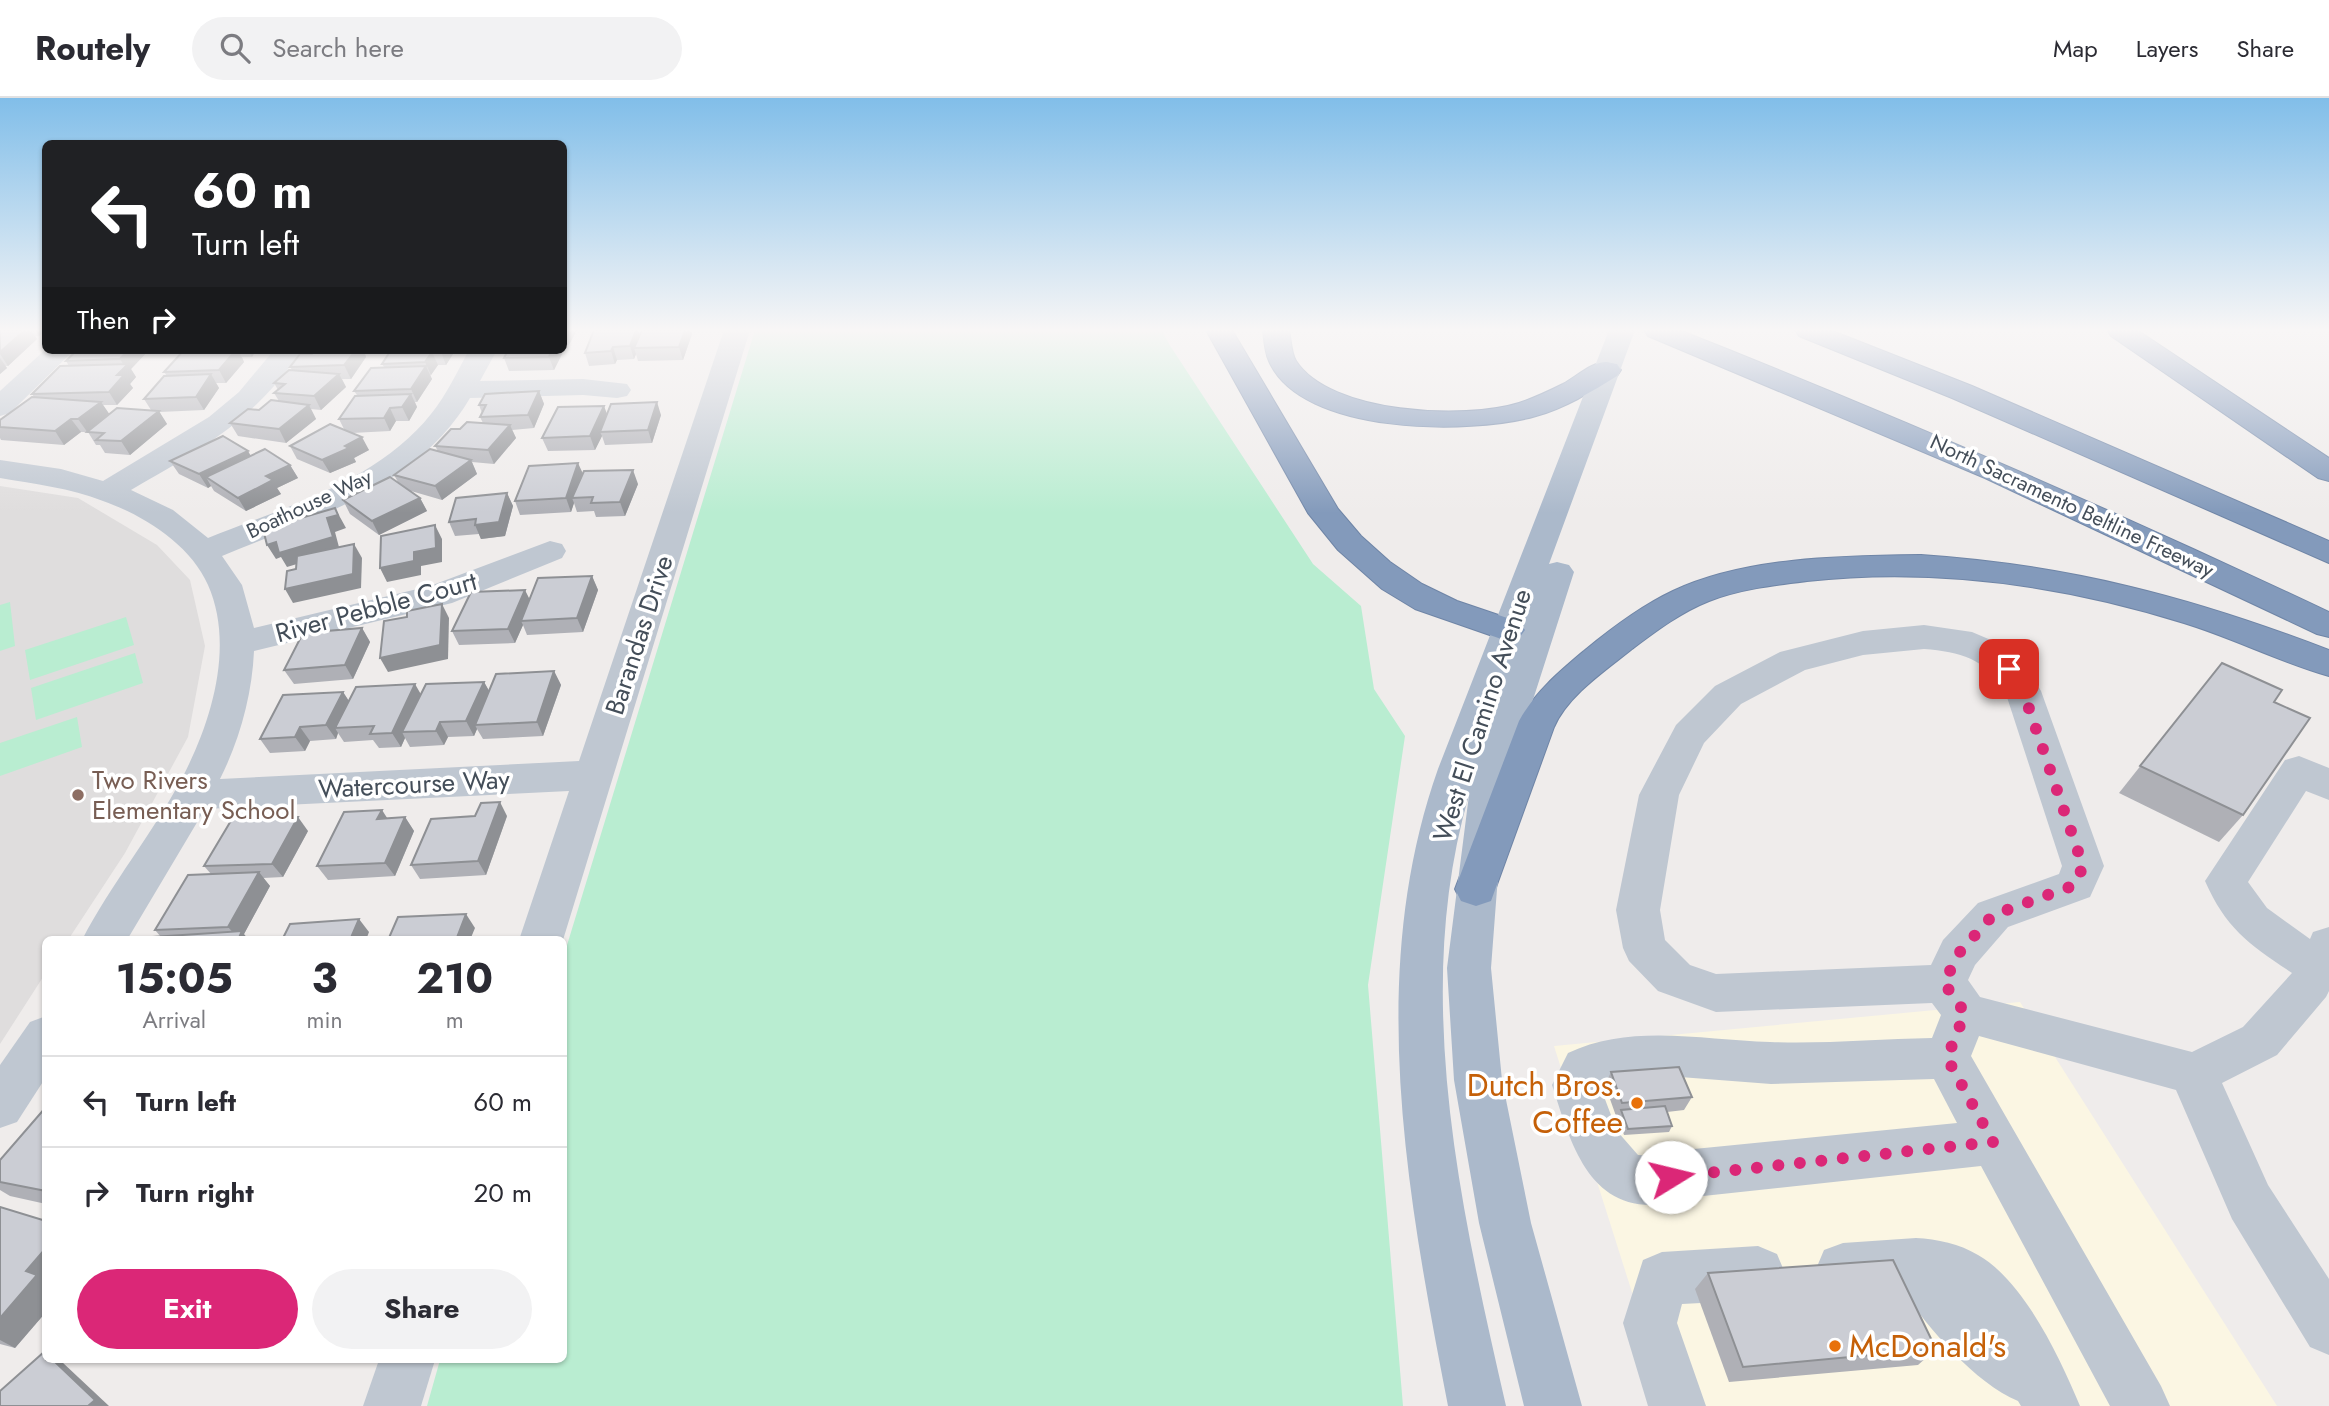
<!DOCTYPE html>
<html lang="en">
<head>
<meta charset="utf-8">
<style>
	body { margin:0; font-family:Jost,sans-serif; background:#f2f2f3; color:#2b2b33; height:100vh; display:flex; flex-direction:column; font-size:26px; white-space:nowrap }
	* { box-sizing:border-box; margin:0 }
	p { font-size:23px; color:#7c7c81 }
	.icon { flex:none; width:38px; height:38px; fill:none; stroke:currentColor; stroke-width:2; stroke-linecap:round; stroke-linejoin:round }
	.map { position:relative; flex:1; overflow:hidden }
	.details { position:absolute; left:42px; top:838px; width:525px; height:427px; display:flex; flex-direction:column; background:#fff; border-radius:10px; box-shadow:0 2px 5px #0004 }
	.details>* { flex:none }
	.guide { position:absolute; left:42px; top:42px; width:525px; height:214px; border-radius:10px; box-shadow:0 2px 5px #0004; background:#202124; color:#fff; overflow:hidden }
	.pin { position:absolute; display:grid; place-items:center; width:60px; height:60px; color:#fff; margin:-30px; border-radius:14px; box-shadow:0 4px 10px #0006 }
	.me { position:absolute; width:77px; margin:-38px; rotate:81deg; stroke-linejoin:round; filter:drop-shadow(0 0 5px #0008) }
	.turn { display:flex; align-items:center; gap:24px; height:147px; padding:0 35px; font-size:32px }
	.turn .icon { width:91px; height:91px; stroke-width:2.5 }
	.turn b { display:block; font-size:49px; line-height:60px }
	.then { display:flex; align-items:center; height:66px; padding:0 35px; background:#0003; gap:14px; font-size:26px }
	.eta { display:flex; justify-content:space-evenly; align-items:center; height:119px; text-align:center }
	.eta b { font-size:42px; font-weight:700; line-height:49px }
	.cta { display:flex; gap:14px; margin-top:auto; padding:14px 35px }
	.cta a { flex:1; height:80px; border-radius:42px; background:#db2777; color:#fff; font-size:28px; font-weight:700; line-height:80px; text-align:center }
	.cta a+a { background:#f2f2f3; color:#2b2b33 }
	ul { padding:0; list-style:none }
	li { display:flex; align-items:center; gap:21px; height:91px; padding:0 35px; border-top:2px solid #e1e1e2 }
	li div { flex:1 }
	li b { display:block; font-size:26px }
	li em { font-style:normal }
	header { display:flex; align-items:center; gap:42px; box-sizing:border-box; height:98px; padding:0 35px; background:#fff; border-bottom:2px solid #e1e1e2 }
	header strong { font-size:33px }
	nav { display:flex; gap:38px; margin-inline-start:auto; font-size:24px }
	.search { width:490px; height:63px; background:#f2f2f3; display:flex; align-items:center; gap:18px; box-sizing:border-box; padding:0 24px; border-radius:38px; color:#7c7c81; font-size:26px }
	.map>svg:first-child { display:block }
</style>
</head>
<body>
<header>
<strong>Routely</strong>
<div class="search"><svg class="icon" aria-label="search" viewBox="0 0 24 24"><circle cx="10" cy="10" r="6"/><path d="M15 15l6 6"/></svg>Search here</div>
<nav><a>Map</a><a>Layers</a><a>Share</a></nav>
</header>
<div class="map">
<svg width="2329" height="1308" viewBox="0 0 2329 1308">
	<rect width="100%" height="100%" fill="#efeceb"/>
	<polygon fill="#fbf6e3" points="2020,904 2277,1308 1668,1308 1554,948"/>
	<polygon fill="#dfdddd" points="0,388 78,400 157,447 190,482 205,548 188,639 125,755 68,842 46,842 45,876 0,946"/>
	<g fill="#b9edd1">
		<polygon points="755,232 1162,232 1169,246 1313,466 1361,508 1374,591 1405,638 1368,887 1403,1308 427,1308 440,1262 564,1262 564,857"/>
		<polygon points="10,504 15,548 0,553 0,507"/>
		<polygon points="126,519 134,547 30,582 25,552"/>
		<polygon points="135,555 143,585 36,622 31,590"/>
		<polygon points="77,619 82,649 0,678 0,645"/>
	</g>
	<g fill="none" stroke-linecap="round" stroke-linejoin="round">
		<g stroke="#6f85a6" stroke-width="2">
			<g id="highway">
				<polygon points="1206,232 1232,232 1338,411 1361,438 1390,464 1422,486 1457,503 1519,524 1525,532 1519,540 1507,543 1415,511 1382,491 1338,452 1308,415"/>
				<path d="M 1263,232 L 1289,232 C 1291,241 1291,255 1296,263 C 1330,316 1465,322 1519,305 C 1534,300 1549,293 1563,286 C 1576,279 1592,264 1606,264 C 1608,264 1615,266 1617,266 L 1621,272 L 1617,278 C 1591,294 1565,310 1536,318 C 1471,337 1301,337 1269,263 C 1265,255 1264,242 1263,232 Z"/>
				<path d="M 1644,232 L 1679,232 C 1899,319 2115,413 2329,514 L 2329,539 L 2317,536 L 1985,380 L 1648,238 Z"/>
				<polygon points="1795,232 1830,232 1972,288 2329,443 2329,465 1952,300 1799,238"/>
				<polygon points="2107,232 2137,232 2329,360 2329,383 2318,380 2111,238"/>
				<path d="M 1921,457 C 2069,467 2191,499 2329,552 L 2329,578 C 2280,564 2233,540 2184,525 C 2062,487 1935,469 1807,483 C 1774,487 1740,491 1709,503 C 1681,514 1656,533 1632,551 C 1606,572 1568,597 1554,629 L 1491,803 L 1476,808 L 1461,803 L 1455,791 L 1519,623 C 1535,594 1559,574 1584,553 C 1612,530 1641,508 1673,493 C 1745,459 1842,458 1921,457 Z"/>
			</g>
		</g>
		<g fill="#bfc7d1" fill-rule="evenodd">
			<path d="M 724,232 L 750,232 L 563,842 L 519,842 L 569,693 L 205,711 L 127,842 L 82,842 C 111,786 153,735 182,680 C 211,625 235,548 208,487 C 190,446 143,417 103,403 C 70,390 35,386 0,380 L 0,362 L 61,371 L 103,383 L 209,319 L 239,294 L 274,252 L 302,252 C 253,323 204,350 131,392 L 173,412 L 208,440 C 285,409 377,384 431,316 C 447,296 457,274 469,252 L 497,252 L 480,283 L 583,281 L 627,286 L 631,292 L 627,298 L 617,300 L 583,297 L 470,300 C 417,390 313,420 222,458 L 242,487 L 254,530 L 430,488 L 550,443 L 562,446 L 566,453 L 562,460 L 452,505 L 254,553 C 252,597 240,641 220,681 L 579,663 Z"/>
			<polygon points="46,251 74,252 10,315 0,318 0,293"/>
			<path d="M 1924,527 L 1972,534 L 2005,548 L 2022,562 L 2041,593 L 2104,768 L 2090,799 L 2008,829 L 1975,867 L 1968,882 L 1980,899 L 2192,954 L 2243,929 L 2292,875 C 2250,847 2226,831 2205,783 L 2285,662 L 2299,658 L 2329,670 L 2329,702 L 2306,693 L 2248,784 L 2267,810 L 2310,841 L 2313,834 L 2329,829 L 2329,893 L 2326,899 L 2277,957 L 2222,985 L 2268,1087 L 2329,1181 L 2329,1257 L 2310,1249 L 2232,1121 L 2176,992 L 1979,938 L 1971,958 L 2161,1288 L 2170,1308 L 2110,1308 L 1981,1068 L 1694,1099 C 1680,1101 1665,1107 1651,1107 C 1585,1107 1569,1038 1552,987 L 1568,955 C 1630,925 1704,942 1770,944 C 1824,946 1878,941 1932,940 L 1941,917 L 1932,905 L 1716,914 L 1658,893 L 1629,863 L 1623,850 L 1616,812 L 1639,697 L 1676,627 L 1715,588 L 1780,554 L 1863,533 ZM 1924,551 C 1961,554 1984,560 2005,593 L 2062,768 L 2059,776 L 1978,805 L 1943,842 L 1931,867 L 1716,876 L 1690,867 L 1665,842 L 1660,812 L 1679,697 L 1704,645 L 1741,606 L 1805,572 L 1863,557 ZM 1680,979 L 1771,986 L 1934,981 L 1957,1025 L 1694,1051 L 1656,1058 L 1638,1057 L 1617,1033 L 1600,988 L 1602,985 Z"/>
			<polygon points="46,918 46,979 17,1024 0,1030 0,967 30,924"/>
			<path d="M 1916,1140 C 1937,1141 1960,1146 1978,1157 C 2024,1183 2060,1260 2080,1308 L 2021,1308 L 2018,1303 C 1975,1285 1929,1231 1903,1193 L 1843,1197 L 1824,1190 L 1816,1171 L 1824,1152 L 1843,1145 Z"/>
			<polygon points="1758,1148 1777,1156 1785,1175 1777,1194 1758,1202 1682,1206 1677,1225 1706,1308 1648,1308 1623,1225 1643,1162 1662,1154"/>
			<polygon points="379,1262 435,1262 421,1308 363,1308"/>
		</g>
		<path fill="#abb9cb" fill-rule="evenodd" d="M 1609,232 L 1635,232 L 1549,466 L 1557,464 L 1569,467 L 1574,474 L 1512,667 L 1497,791 L 1491,870 L 1502,982 L 1531,1125 L 1582,1308 L 1524,1308 L 1479,1125 L 1454,982 L 1447,870 L 1469,697 C 1411,896 1461,1111 1506,1308 L 1448,1308 C 1408,1100 1365,877 1438,671 Z"/>
		<use href="#highway" fill="#839abb" fill-rule="evenodd"/>
	</g>
	<g fill="#afb0b6">
		<polygon points="0,232 46,232 39,238 35,238 37,241 8,268 5,268 7,270 0,276"/>
		<polygon points="564,232 569,247 564,247 565,250 554,272 509,273 504,260 564,252"/>
		<polygon points="594,232 638,232 640,237 642,232 691,232 692,236 683,262 638,263 636,256 634,261 617,262 615,266 589,268 585,255"/>
		<polygon points="77,252 149,252 131,271 136,279 130,286 133,290 117,307 103,307 109,316 151,312 144,301 167,278 164,274 184,252 256,252 252,259 242,259 244,264 226,285 216,285 219,290 204,312 159,314 167,326 130,357 105,355 100,347 96,347 88,334 81,334 64,347 1,342 0,340 0,322 34,299 32,296 69,268 66,263"/>
		<polygon points="315,252 378,252 375,255 365,255 366,259 351,281 342,281 346,289 321,312 311,311 316,321 286,345 238,338 230,325 279,303 274,295 278,292 274,285 292,272 290,269 312,256"/>
		<polygon points="391,252 452,252 453,256 446,267 438,267 431,277 430,278 432,281 417,304 415,304 417,309 409,323 396,323 390,333 352,335 369,352 354,360 356,364 330,375 297,361 290,348 344,331 339,321 357,297 354,293 384,269 382,266"/>
		<polygon points="539,293 544,306 534,330 512,332 516,340 494,366 472,364 477,376 442,402 411,393 420,400 427,413 379,437 350,416 343,402 398,384 394,377 438,353 435,348 460,331 483,325 480,319 482,315 479,307"/>
		<polygon points="607,316 661,317 652,345 605,347 602,338 595,352 548,353 542,340"/>
		<polygon points="250,358 290,367 298,380 277,390 281,396 246,413 214,393 211,388 208,390 179,376 170,363"/>
		<polygon points="583,376 638,386 625,418 596,419 594,413 577,414 574,405 571,414 520,417 515,403"/>
		<polygon points="507,395 513,408 505,438 481,441 479,436 455,438 449,424"/>
		<polygon points="592,478 598,492 583,534 527,537 523,527 515,545 459,547 452,533 530,501"/>
		<polygon points="362,530 370,544 353,581 294,586 284,572"/>
		<polygon points="2222,565 2274,604 2243,717 2219,744 2119,695"/>
		<polygon points="554,573 561,587 543,638 483,641 477,631 474,638 448,639 444,647 410,649 405,640 401,649 379,650 373,642 344,644 338,635 336,641 310,643 305,653 270,655 260,641 343,594 349,603 421,597 484,584 489,593"/>
		<polygon points="507,718 486,777 420,781 411,767"/>
		<polygon points="405,719 414,733 395,778 328,782 317,768 387,720"/>
		<polygon points="308,733 283,779 263,780 270,788 244,836 161,839 155,832 211,776 204,768"/>
		<polygon points="1611,974 1692,999 1684,1012 1667,1014 1672,1028 1669,1034 1624,1037 1618,1018 1616,1018 1605,987"/>
		<polygon points="46,1009 46,1106 10,1098 0,1092 0,1062"/>
		<polygon points="0,1109 46,1123 46,1214 15,1250 0,1246"/>
		<polygon points="1708,1175 1936,1251 1918,1267 1729,1284 1695,1191"/>
	</g>
	<g fill="#8e9094">
		<polygon points="25,232 31,232 37,241 8,268 0,256 0,254"/>
		<polygon points="35,232 46,232 39,238"/>
		<polygon points="565,232 577,232 569,247 564,234"/>
		<polygon points="636,232 638,232 641,241 634,250 636,256 634,261 630,248"/>
		<polygon points="685,232 691,232 692,236 683,262 679,249"/>
		<polygon points="564,246 565,250 554,272 549,259 552,252 564,252"/>
		<polygon points="613,249 617,262 615,266 611,253"/>
		<polygon points="128,252 149,252 131,271 136,279 130,286 133,290 117,307 109,294 117,277 125,269 120,261"/>
		<polygon points="236,252 238,252 244,264 226,285 219,272"/>
		<polygon points="248,252 256,252 252,259"/>
		<polygon points="356,252 363,252 366,259 351,281 344,267"/>
		<polygon points="442,252 451,252 453,256 446,267 441,254"/>
		<polygon points="432,254 438,267 431,277 425,264"/>
		<polygon points="0,260 7,270 0,276"/>
		<polygon points="426,268 432,281 417,304 411,291"/>
		<polygon points="211,276 219,290 204,312 196,299"/>
		<polygon points="339,276 346,289 321,312 314,298"/>
		<polygon points="539,293 544,306 534,330 528,317"/>
		<polygon points="411,296 417,309 409,323 402,309"/>
		<polygon points="101,304 110,317 88,335 78,321"/>
		<polygon points="657,304 661,317 652,345 648,332"/>
		<polygon points="309,307 316,321 286,345 279,331"/>
		<polygon points="604,308 609,321 600,334 602,338 595,352 590,338"/>
		<polygon points="390,310 396,323 390,333 384,320"/>
		<polygon points="159,313 167,326 130,357 121,343"/>
		<polygon points="71,321 81,334 64,347 55,333"/>
		<polygon points="510,327 516,340 494,366 488,352"/>
		<polygon points="362,339 369,352 354,360 356,364 330,375 322,362"/>
		<polygon points="248,353 256,367 206,379 211,388 208,390 199,376"/>
		<polygon points="471,362 477,376 442,402 435,388"/>
		<polygon points="578,365 584,378 572,400 574,405 571,414 566,400"/>
		<polygon points="290,367 298,380 277,390 281,396 246,413 238,400 266,378"/>
		<polygon points="633,372 638,386 625,418 620,404"/>
		<polygon points="507,395 513,408 505,438 481,441 475,427"/>
		<polygon points="420,400 427,413 379,437 372,423"/>
		<polygon points="335,410 346,430 335,434 340,453 287,469 281,459 276,461 267,447"/>
		<polygon points="435,427 442,441 442,464 421,468 421,477 387,484 380,470 414,454"/>
		<polygon points="354,446 362,460 361,490 293,505 285,491"/>
		<polygon points="592,478 598,492 583,534 577,520"/>
		<polygon points="525,492 532,506 521,523 523,527 515,545 508,531"/>
		<polygon points="442,506 449,520 448,561 388,574 380,560"/>
		<polygon points="362,530 370,544 353,581 345,567"/>
		<polygon points="554,573 561,587 543,638 537,624"/>
		<polygon points="484,584 492,598 475,627 477,631 474,638 466,623"/>
		<polygon points="415,586 423,600 402,634 405,640 401,649 392,635"/>
		<polygon points="343,594 352,608 335,630 338,635 336,641 326,627"/>
		<polygon points="440,624 448,639 444,647 436,633"/>
		<polygon points="300,629 310,643 305,653 295,639"/>
		<polygon points="500,704 507,718 486,777 478,763"/>
		<polygon points="382,712 391,726 377,721"/>
		<polygon points="298,719 308,733 283,779 272,766"/>
		<polygon points="405,719 414,733 395,778 385,765"/>
		<polygon points="259,774 270,788 244,836 249,842 238,842 238,840 228,829"/>
		<polygon points="466,816 475,830 470,842 456,842"/>
		<polygon points="359,821 369,834 366,842 350,842"/>
		<polygon points="46,1150 46,1214 15,1250 0,1242 0,1220 26,1173"/>
		<polygon points="53,1262 58,1262 62,1264 109,1308 88,1308"/>
	</g>
	<g fill="#cbcdd4" stroke="#8e9094" stroke-width="2">
		<polygon points="0,232 25,232 0,254"/>
		<polygon points="594,232 636,232 630,248 613,249 611,253 585,255"/>
		<polygon points="642,232 685,232 679,249 634,250"/>
		<polygon points="77,252 128,252 120,261 66,263"/>
		<polygon points="184,252 236,252 219,272 164,274"/>
		<polygon points="315,252 356,252 344,267 290,269 300,256 312,256"/>
		<polygon points="391,252 442,252 441,254 432,254 425,264 382,266"/>
		<polygon points="508,252 552,252 549,259 504,260"/>
		<polygon points="128,266 117,277 124,277 109,294 32,296 60,268"/>
		<polygon points="426,268 411,291 354,293 371,270"/>
		<polygon points="289,272 339,276 314,298 274,295 285,286 274,285"/>
		<polygon points="211,276 196,299 144,301 164,278"/>
		<polygon points="539,293 528,317 480,319 486,307 479,307 485,296"/>
		<polygon points="411,296 402,309 390,310 384,320 339,321 355,298"/>
		<polygon points="32,299 101,304 78,321 71,321 55,333 0,329 0,322"/>
		<polygon points="271,302 309,307 279,331 230,325 248,311 259,312"/>
		<polygon points="657,304 648,332 600,334 611,306"/>
		<polygon points="604,308 590,338 542,340 558,309"/>
		<polygon points="117,310 159,313 121,343 96,342 104,335 87,334"/>
		<polygon points="467,324 510,327 488,352 435,348 451,331 460,331"/>
		<polygon points="330,326 362,339 345,348 349,350 322,362 290,348"/>
		<polygon points="223,338 248,353 199,376 170,363"/>
		<polygon points="265,351 290,367 266,378 273,382 238,400 206,379"/>
		<polygon points="430,351 471,362 435,388 394,377"/>
		<polygon points="578,365 566,400 515,403 529,368"/>
		<polygon points="633,372 620,404 591,405 593,399 572,400 584,373"/>
		<polygon points="390,379 420,400 372,423 343,402"/>
		<polygon points="507,395 499,424 475,427 476,421 449,424 456,400"/>
		<polygon points="335,410 338,417 327,420 333,439 279,455 276,444 267,447 263,431"/>
		<polygon points="435,427 436,450 414,454 414,463 380,470 381,438"/>
		<polygon points="354,446 353,476 285,491 287,473 296,471 297,458"/>
		<polygon points="592,478 577,520 521,523 538,480"/>
		<polygon points="525,492 508,531 452,533 471,494"/>
		<polygon points="442,506 440,547 380,560 384,523 407,519 407,513"/>
		<polygon points="362,530 345,567 284,572 303,535"/>
		<polygon points="2222,565 2282,592 2274,604 2310,620 2243,717 2140,668"/>
		<polygon points="554,573 537,624 475,627 496,576"/>
		<polygon points="484,584 466,623 440,624 436,633 402,634 426,586"/>
		<polygon points="415,586 392,635 370,636 374,628 335,630 356,589"/>
		<polygon points="343,594 326,627 300,629 295,639 260,641 283,597"/>
		<polygon points="500,704 478,763 411,767 431,721 475,718 481,705"/>
		<polygon points="382,712 377,721 405,719 385,765 317,768 344,714"/>
		<polygon points="298,719 272,766 204,768 232,721"/>
		<polygon points="259,774 228,829 155,832 188,777"/>
		<polygon points="466,816 456,842 388,842 398,819"/>
		<polygon points="359,821 350,842 282,842 290,826"/>
		<polygon points="242,833 238,842 152,842 153,839"/>
		<polygon points="1679,969 1692,999 1622,1005 1611,974"/>
		<polygon points="1665,1008 1672,1028 1628,1031 1621,1012"/>
		<polygon points="46,1009 46,1093 0,1084 0,1062"/>
		<polygon points="0,1109 46,1123 46,1150 26,1173 37,1177 0,1220"/>
		<polygon points="1893,1162 1936,1251 1743,1269 1708,1175"/>
		<polygon points="44,1254 46,1255 46,1262 53,1262 95,1302 88,1308 0,1308 0,1293"/>
	</g>
	<linearGradient id="sky" x2="0" y2="1"><stop stop-color="#81bee9"/><stop offset="0.56" stop-color="#f8f6f6"/><stop offset="1" stop-color="#f8f6f6" stop-opacity="0"/></linearGradient>
	<rect width="2329" height="415" fill="url(#sky)"/>
	<g fill="none" stroke-linecap="round" stroke-linejoin="round">
		<polyline stroke="#db2777" stroke-width="12" stroke-dasharray="0 21.6" points="1671,1079 1993,1044 1947,960 1965,915 1944,885 1959,855 1993,817 2075,787 2083,768 2023,593 2009,571"/>
	</g>
	<circle fill="#8d6e63" stroke="#fff" stroke-width="2.5" cx="78" cy="697" r="7"/>
	<g fill="#e8710a" stroke="#fff" stroke-width="2.5">
		<circle cx="1637" cy="1005" r="7"/>
		<circle cx="1835" cy="1248" r="7"/>
	</g>
	<g text-anchor="middle" dominant-baseline="central" stroke-width="7" stroke-linejoin="round" paint-order="stroke">
		<g font-size="21" fill="#444e59" stroke="#fff">
			<text transform="translate(309 406) rotate(-25)">Boathouse Way</text>
			<text transform="translate(2072 408) rotate(25)">North Sacramento Beltline Freeway</text>
		</g>
		<g font-size="26" fill="#444e59" stroke="#fff">
			<text transform="translate(376 509) rotate(-15)">River Pebble Court</text>
			<text transform="translate(639 537) rotate(-72)">Barandas Drive</text>
			<text transform="translate(1482 617) rotate(-72)">West El Camino Avenue</text>
			<text transform="translate(414 686) rotate(-3)">Watercourse Way</text>
		</g>
		<g font-size="26" fill="#785e54" stroke="#fff" text-anchor="start">
			<text x="92" y="682">Two Rivers<tspan x="92" dy="30">Elementary School</tspan></text>
		</g>
		<g font-size="32" fill="#c56008" stroke="#fff" text-anchor="end">
			<text x="1623" y="987">Dutch Bros.<tspan x="1623" dy="37">Coffee</tspan></text>
			<text x="1849" y="1248" text-anchor="start">McDonald's</text>
		</g>
	</g>
</svg>
<div class="pin" style="left:2009px;top:571px;background:#d93025"><svg class="icon" aria-label="arrive" viewBox="0 0 24 24"><path d="M6 21V4h12l-3 4 3 4H6"/></svg></div>
<svg class="me" style="left:1671px;top:1079px" viewBox="-20 -20 40 40"><circle r="19" fill="#fff"/><path d="M0-13L10 11 0 6-10 11z" fill="#db2777"/></svg>
<div class="guide">
<div class="turn"><svg class="icon" aria-label="left" viewBox="0 0 24 24"><path d="M17 20v-9H6M10 6l-5 5 5 5"/></svg><div><b>60 m</b>Turn left</div></div>
<div class="then">Then<svg class="icon" aria-label="right" viewBox="0 0 24 24"><path d="M7 20v-9h11M14 6l5 5-5 5"/></svg></div>
</div>
<section class="details">
<div class="eta">
<div><b>15:05</b><p>Arrival</p></div>
<div><b>3</b><p>min</p></div>
<div><b>210</b><p>m</p></div>
</div>
<ul>
<li><svg class="icon" aria-label="left" viewBox="0 0 24 24"><path d="M17 20v-9H6M10 6l-5 5 5 5"/></svg><div><b>Turn left</b></div><em>60 m</em></li>
<li><svg class="icon" aria-label="right" viewBox="0 0 24 24"><path d="M7 20v-9h11M14 6l5 5-5 5"/></svg><div><b>Turn right</b></div><em>20 m</em></li>
</ul>
<div class="cta"><a>Exit</a><a>Share</a></div>
</section>
</div>
</body>
</html>
